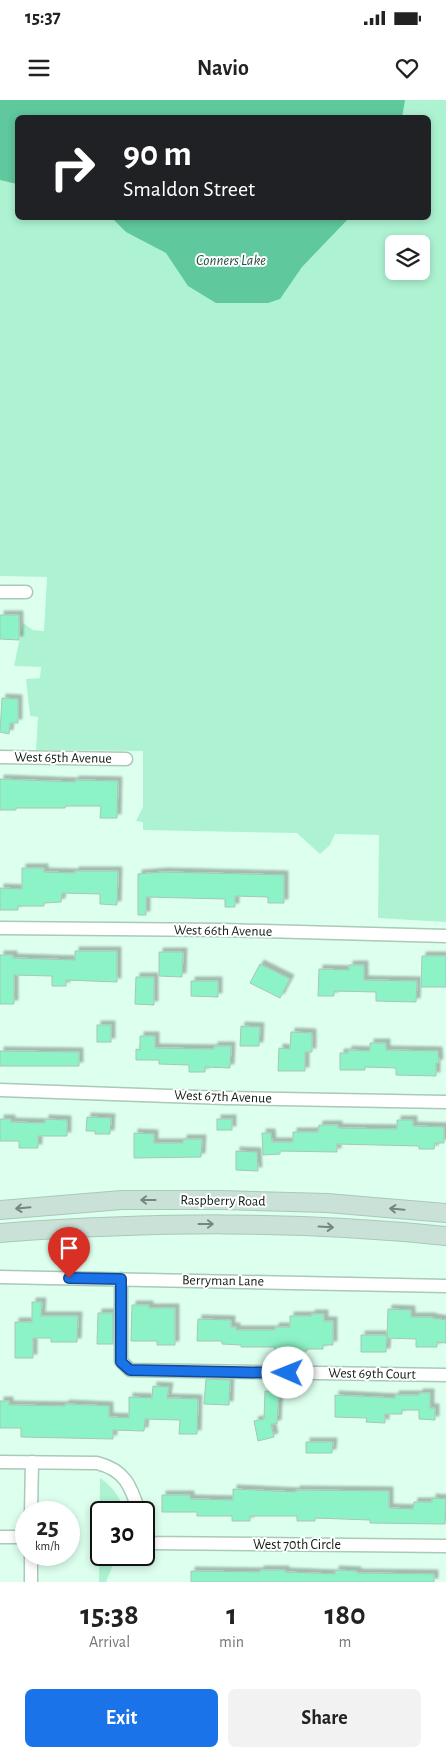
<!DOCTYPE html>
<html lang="en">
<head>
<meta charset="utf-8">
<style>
	body { margin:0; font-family:"Alegreya Sans",sans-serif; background:#f2f2f2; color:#222; height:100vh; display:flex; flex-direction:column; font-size:19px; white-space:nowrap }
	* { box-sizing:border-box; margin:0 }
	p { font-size:16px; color:#767676 }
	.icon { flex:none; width:28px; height:28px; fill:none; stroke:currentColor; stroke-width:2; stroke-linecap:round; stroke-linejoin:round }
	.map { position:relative; height:1482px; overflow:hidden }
	.panel { display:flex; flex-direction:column; background:#fff; flex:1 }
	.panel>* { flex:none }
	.guide { position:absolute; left:15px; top:15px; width:416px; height:105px; border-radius:8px; box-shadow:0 2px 8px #0003; background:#202124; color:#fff; overflow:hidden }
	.controls { position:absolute; left:385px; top:135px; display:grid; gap:10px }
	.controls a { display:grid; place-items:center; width:45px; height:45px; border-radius:8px; background:#fff; box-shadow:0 2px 8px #0003; font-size:25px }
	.speed { position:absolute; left:15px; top:1401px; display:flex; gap:10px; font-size:25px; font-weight:700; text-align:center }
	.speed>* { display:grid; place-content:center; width:65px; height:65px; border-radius:50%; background:#fff; box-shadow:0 2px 8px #0003; line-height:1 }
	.speed small { font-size:12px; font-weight:400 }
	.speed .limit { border:2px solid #111; border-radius:8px; background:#fff; color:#111 }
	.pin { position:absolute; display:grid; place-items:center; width:42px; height:42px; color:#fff; margin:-51px -21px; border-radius:50% 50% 50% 0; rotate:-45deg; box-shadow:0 0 5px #0007 }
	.pin .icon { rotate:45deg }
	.me { position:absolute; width:55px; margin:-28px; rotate:271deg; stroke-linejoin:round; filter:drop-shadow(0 0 4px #0008) }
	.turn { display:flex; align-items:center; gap:18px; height:105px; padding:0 25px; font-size:22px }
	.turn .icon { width:65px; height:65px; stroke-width:2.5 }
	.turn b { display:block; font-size:35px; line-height:42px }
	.eta { display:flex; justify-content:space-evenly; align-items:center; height:85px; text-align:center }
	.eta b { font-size:30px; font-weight:700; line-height:35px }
	.cta { display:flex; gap:10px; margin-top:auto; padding:10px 25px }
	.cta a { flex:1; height:58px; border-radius:8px; background:#1a73e8; color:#fff; font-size:20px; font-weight:700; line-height:58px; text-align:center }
	.cta a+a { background:#f2f2f2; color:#222 }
	.status { display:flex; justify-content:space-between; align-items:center; height:35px; padding:0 25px; background:#fff; direction:ltr }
	.status svg { height:14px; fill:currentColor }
	header { display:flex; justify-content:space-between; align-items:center; height:65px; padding:0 25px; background:#fff; font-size:22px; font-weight:700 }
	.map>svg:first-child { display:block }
</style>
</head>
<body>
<div class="status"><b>15:37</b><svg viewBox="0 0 49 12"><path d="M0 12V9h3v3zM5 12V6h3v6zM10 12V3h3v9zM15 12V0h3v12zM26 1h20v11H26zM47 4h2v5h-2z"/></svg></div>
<header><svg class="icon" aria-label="menu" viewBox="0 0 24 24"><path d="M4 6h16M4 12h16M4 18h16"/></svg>Navio<svg class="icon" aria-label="heart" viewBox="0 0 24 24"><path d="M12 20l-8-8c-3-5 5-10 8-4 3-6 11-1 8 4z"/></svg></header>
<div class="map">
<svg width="446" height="1482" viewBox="0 0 446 1482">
	<defs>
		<filter id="shadow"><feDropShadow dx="4" dy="-4" stdDeviation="1" flood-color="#0004"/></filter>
	</defs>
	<rect width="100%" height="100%" fill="#dfe"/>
	<g fill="#adf3d2" fill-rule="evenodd">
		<path d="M 0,0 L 446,0 L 446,822 L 378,818 L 379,735 L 335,734 L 330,745 L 320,754 L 297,733 L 143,730 L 143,722 L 136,721 L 143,707 L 143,651 L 36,650 L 38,617 L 30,616 L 26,579 L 40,578 L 41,567 L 14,566 L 23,523 L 33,530 L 44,531 L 47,477 L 0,476 ZM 18,18 L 429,18 L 429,118 L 18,118 ZM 394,144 L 421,144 L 421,171 L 394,171 Z"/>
		<path d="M 100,1378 C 114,1388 119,1396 125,1412 L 101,1412 L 101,1455 L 126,1455 L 112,1467 L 106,1482 L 99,1482 Z"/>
	</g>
	<g fill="#60c89d">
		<polygon points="0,0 405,0 402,18 18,18 17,84 0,80"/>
		<polygon points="112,118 349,118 302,167 280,199 268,203 216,203 188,186 166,153 126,132"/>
	</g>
	<g fill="#8cf3c6" stroke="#a6c6b6" filter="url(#shadow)">
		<polygon points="0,515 19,515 19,540 0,539"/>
		<polygon points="2,598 18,599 18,623 10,623 9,634 0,632"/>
		<polygon points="0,679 75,682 75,680 118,681 117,718 100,718 101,706 66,706 65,708 16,708 16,710 0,710"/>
		<polygon points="22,768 44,768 44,772 75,773 75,771 118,771 117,805 100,804 100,794 62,793 61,802 44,803 44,806 18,806 18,810 0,810 0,788 22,789"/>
		<polygon points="164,772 284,775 284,803 268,803 268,797 235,796 235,807 225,807 225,799 146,797 146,815 138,815 138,774"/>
		<polygon points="75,851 117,851 117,882 66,880 66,886 52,886 52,876 14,875 14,904 0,904 0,855 13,855 13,858 75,860"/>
		<polygon points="159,852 183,852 182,877 159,876"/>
		<polygon points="422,856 446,856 446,887 421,887"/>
		<polygon points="260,864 290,879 280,898 250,883"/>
		<polygon points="349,865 364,865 364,880 417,881 416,902 376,901 376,892 334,891 334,896 318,896 319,869 349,870"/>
		<polygon points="136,877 154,877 154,905 135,904"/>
		<polygon points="191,881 218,881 218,897 191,896"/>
		<rect x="97" y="925" width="14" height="17"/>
		<polygon points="241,926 260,927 259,946 240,946"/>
		<polygon points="291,932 312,933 312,952 305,952 305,971 278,971 279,948 290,949"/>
		<polygon points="140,936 155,936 155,948 214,949 214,946 231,946 230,968 205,967 205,972 189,972 189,965 159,964 159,960 136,960 136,949 140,950"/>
		<polygon points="370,943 386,943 386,950 438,951 439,963 436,963 436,976 396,975 396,968 365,967 365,970 340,970 340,953 348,953 348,950 370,951"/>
		<polygon points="0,951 79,952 79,966 0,966"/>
		<polygon points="87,1017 111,1018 110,1034 95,1034 95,1031 86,1031"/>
		<polygon points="0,1019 11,1019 11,1022 45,1023 45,1019 67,1020 67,1036 38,1036 38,1048 19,1048 19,1041 0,1041"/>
		<rect x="217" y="1019" width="15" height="11"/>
		<polygon points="397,1020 413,1020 413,1026 444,1027 444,1043 435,1043 434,1049 419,1049 419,1046 337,1044 337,1052 280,1051 280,1054 263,1055 262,1033 271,1033 272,1042 293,1042 293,1032 318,1032 319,1025 338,1025 338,1028 397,1029"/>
		<polygon points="134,1033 154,1034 154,1043 183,1043 183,1039 202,1039 201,1057 134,1058"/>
		<polygon points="236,1051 257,1052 258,1071 236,1070"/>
		<polygon points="32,1202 42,1202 41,1216 78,1216 77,1242 51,1242 51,1238 33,1238 33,1258 15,1258 15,1222 32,1222"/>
		<polygon points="132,1205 149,1205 149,1208 175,1208 175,1245 157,1245 157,1241 131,1241"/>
		<polygon points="388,1209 411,1210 411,1217 432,1217 432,1218 446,1220 446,1243 437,1242 437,1247 416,1247 416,1239 387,1238"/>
		<polygon points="98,1213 113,1213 113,1244 97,1244"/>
		<polygon points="311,1214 324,1214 324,1221 333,1221 333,1245 323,1245 323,1249 307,1249 307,1251 274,1251 275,1247 241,1247 241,1245 222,1244 222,1241 197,1241 198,1219 231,1220 231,1227 236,1227 236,1230 275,1230 275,1227 290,1227 290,1216 311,1216"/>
		<polygon points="361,1235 387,1235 386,1252 361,1252"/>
		<polygon points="206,1279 230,1280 229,1305 204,1304"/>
		<polygon points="153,1286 169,1287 167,1298 198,1299 197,1334 179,1334 180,1320 145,1319 144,1331 113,1330 113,1339 21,1337 21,1328 0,1328 0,1301 9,1301 9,1305 65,1306 65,1304 109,1306 109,1317 129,1318 129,1297 152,1298"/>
		<polygon points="265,1291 279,1292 277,1324 271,1324 274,1337 258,1341 254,1321 264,1319"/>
		<polygon points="419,1293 430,1293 430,1308 435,1308 435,1320 419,1319 419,1310 402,1310 402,1314 385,1314 385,1323 366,1322 367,1318 335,1317 335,1295 395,1298 395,1295 419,1295"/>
		<polygon points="306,1342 333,1342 332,1353 306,1353"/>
		<polygon points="233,1389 296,1392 296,1390 389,1391 389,1408 413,1409 414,1402 432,1402 432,1398 446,1399 445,1424 370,1423 370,1420 315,1418 315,1421 297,1421 297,1416 250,1416 250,1421 232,1421 232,1416 197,1416 197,1412 162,1412 162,1395 190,1395 190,1399 233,1400"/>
		<polygon points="260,1470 285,1470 285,1472 335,1474 335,1470 357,1471 357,1473 434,1474 434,1482 191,1482 191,1471 260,1472"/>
	</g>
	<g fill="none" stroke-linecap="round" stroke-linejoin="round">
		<g stroke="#a9c9b9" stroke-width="15">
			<g id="street">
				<polyline points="0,492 26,492"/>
				<polyline points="0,657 126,659"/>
				<polyline points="0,828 223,830 446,836"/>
				<polyline points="0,990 226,998 446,1002"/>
				<polyline points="0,1177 446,1186"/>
				<polyline points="121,1179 121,1261 130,1270 446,1275"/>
				<path d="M 0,1362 L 97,1363 C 125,1370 131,1386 139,1412"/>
				<polyline points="31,1412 32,1362"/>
				<polyline points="144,1429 148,1443 446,1446"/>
				<polyline points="0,1437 26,1437"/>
				<polyline points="31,1482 31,1455"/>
			</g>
		</g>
		<g stroke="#a9c9b9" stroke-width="20">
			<g id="secondary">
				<polyline points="0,1110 122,1100 221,1100 327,1103 446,1113"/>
				<path d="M 0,1133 C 150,1122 296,1120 446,1136"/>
			</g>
		</g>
		<use href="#street" stroke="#fff" stroke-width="12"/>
		<use href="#secondary" stroke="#cae1d7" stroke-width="18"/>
	</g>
	<defs><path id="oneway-shaft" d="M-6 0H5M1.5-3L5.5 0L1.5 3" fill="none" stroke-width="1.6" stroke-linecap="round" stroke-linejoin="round" transform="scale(1.25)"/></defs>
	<g stroke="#75877f">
		<use href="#oneway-shaft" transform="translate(148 1100) rotate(180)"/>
		<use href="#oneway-shaft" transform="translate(23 1108) rotate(175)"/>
		<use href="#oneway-shaft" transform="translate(397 1109) rotate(-175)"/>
		<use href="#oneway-shaft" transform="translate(206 1124)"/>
		<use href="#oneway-shaft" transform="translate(326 1127) rotate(3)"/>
	</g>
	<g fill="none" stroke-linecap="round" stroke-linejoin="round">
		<g stroke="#114b97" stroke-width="12">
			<polyline id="route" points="69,1178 121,1179 121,1262 130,1270 288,1273"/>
		</g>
		<use href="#route" stroke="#1a73e8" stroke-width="9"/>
	</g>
	<g text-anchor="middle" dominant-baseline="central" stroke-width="4" stroke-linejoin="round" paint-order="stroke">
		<g font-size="14" fill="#0e1a14" stroke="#fff">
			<text transform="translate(63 658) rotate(1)">West 65th Avenue</text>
			<text transform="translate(223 831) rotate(1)">West 66th Avenue</text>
			<text transform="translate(223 997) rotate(2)">West 67th Avenue</text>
			<text transform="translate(223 1101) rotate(1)">Raspberry Road</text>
			<text transform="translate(223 1181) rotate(1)">Berryman Lane</text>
			<text transform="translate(372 1274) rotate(1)">West 69th Court</text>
			<text x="297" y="1445">West 70th Circle</text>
		</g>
		<g font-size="15" font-style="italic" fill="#265240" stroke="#fff">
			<text x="231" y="160">Conners Lake</text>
		</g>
	</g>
</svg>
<div class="controls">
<a><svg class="icon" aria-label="layers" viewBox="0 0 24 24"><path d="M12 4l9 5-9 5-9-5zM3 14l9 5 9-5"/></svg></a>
</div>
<div class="speed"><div>25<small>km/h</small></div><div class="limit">30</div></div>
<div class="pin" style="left:69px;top:1178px;background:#d93025"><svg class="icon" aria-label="arrive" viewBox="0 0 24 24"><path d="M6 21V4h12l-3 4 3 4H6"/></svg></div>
<svg class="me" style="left:288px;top:1273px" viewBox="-20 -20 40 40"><circle r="19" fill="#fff"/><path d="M0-13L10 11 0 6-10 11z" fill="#1a73e8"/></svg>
<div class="guide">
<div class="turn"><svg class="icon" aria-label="right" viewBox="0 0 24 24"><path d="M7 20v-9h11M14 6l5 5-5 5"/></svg><div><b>90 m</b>Smaldon Street</div></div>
</div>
</div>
<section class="panel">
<div class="eta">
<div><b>15:38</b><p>Arrival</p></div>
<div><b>1</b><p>min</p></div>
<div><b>180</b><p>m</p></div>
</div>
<div class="cta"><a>Exit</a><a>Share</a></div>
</section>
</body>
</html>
